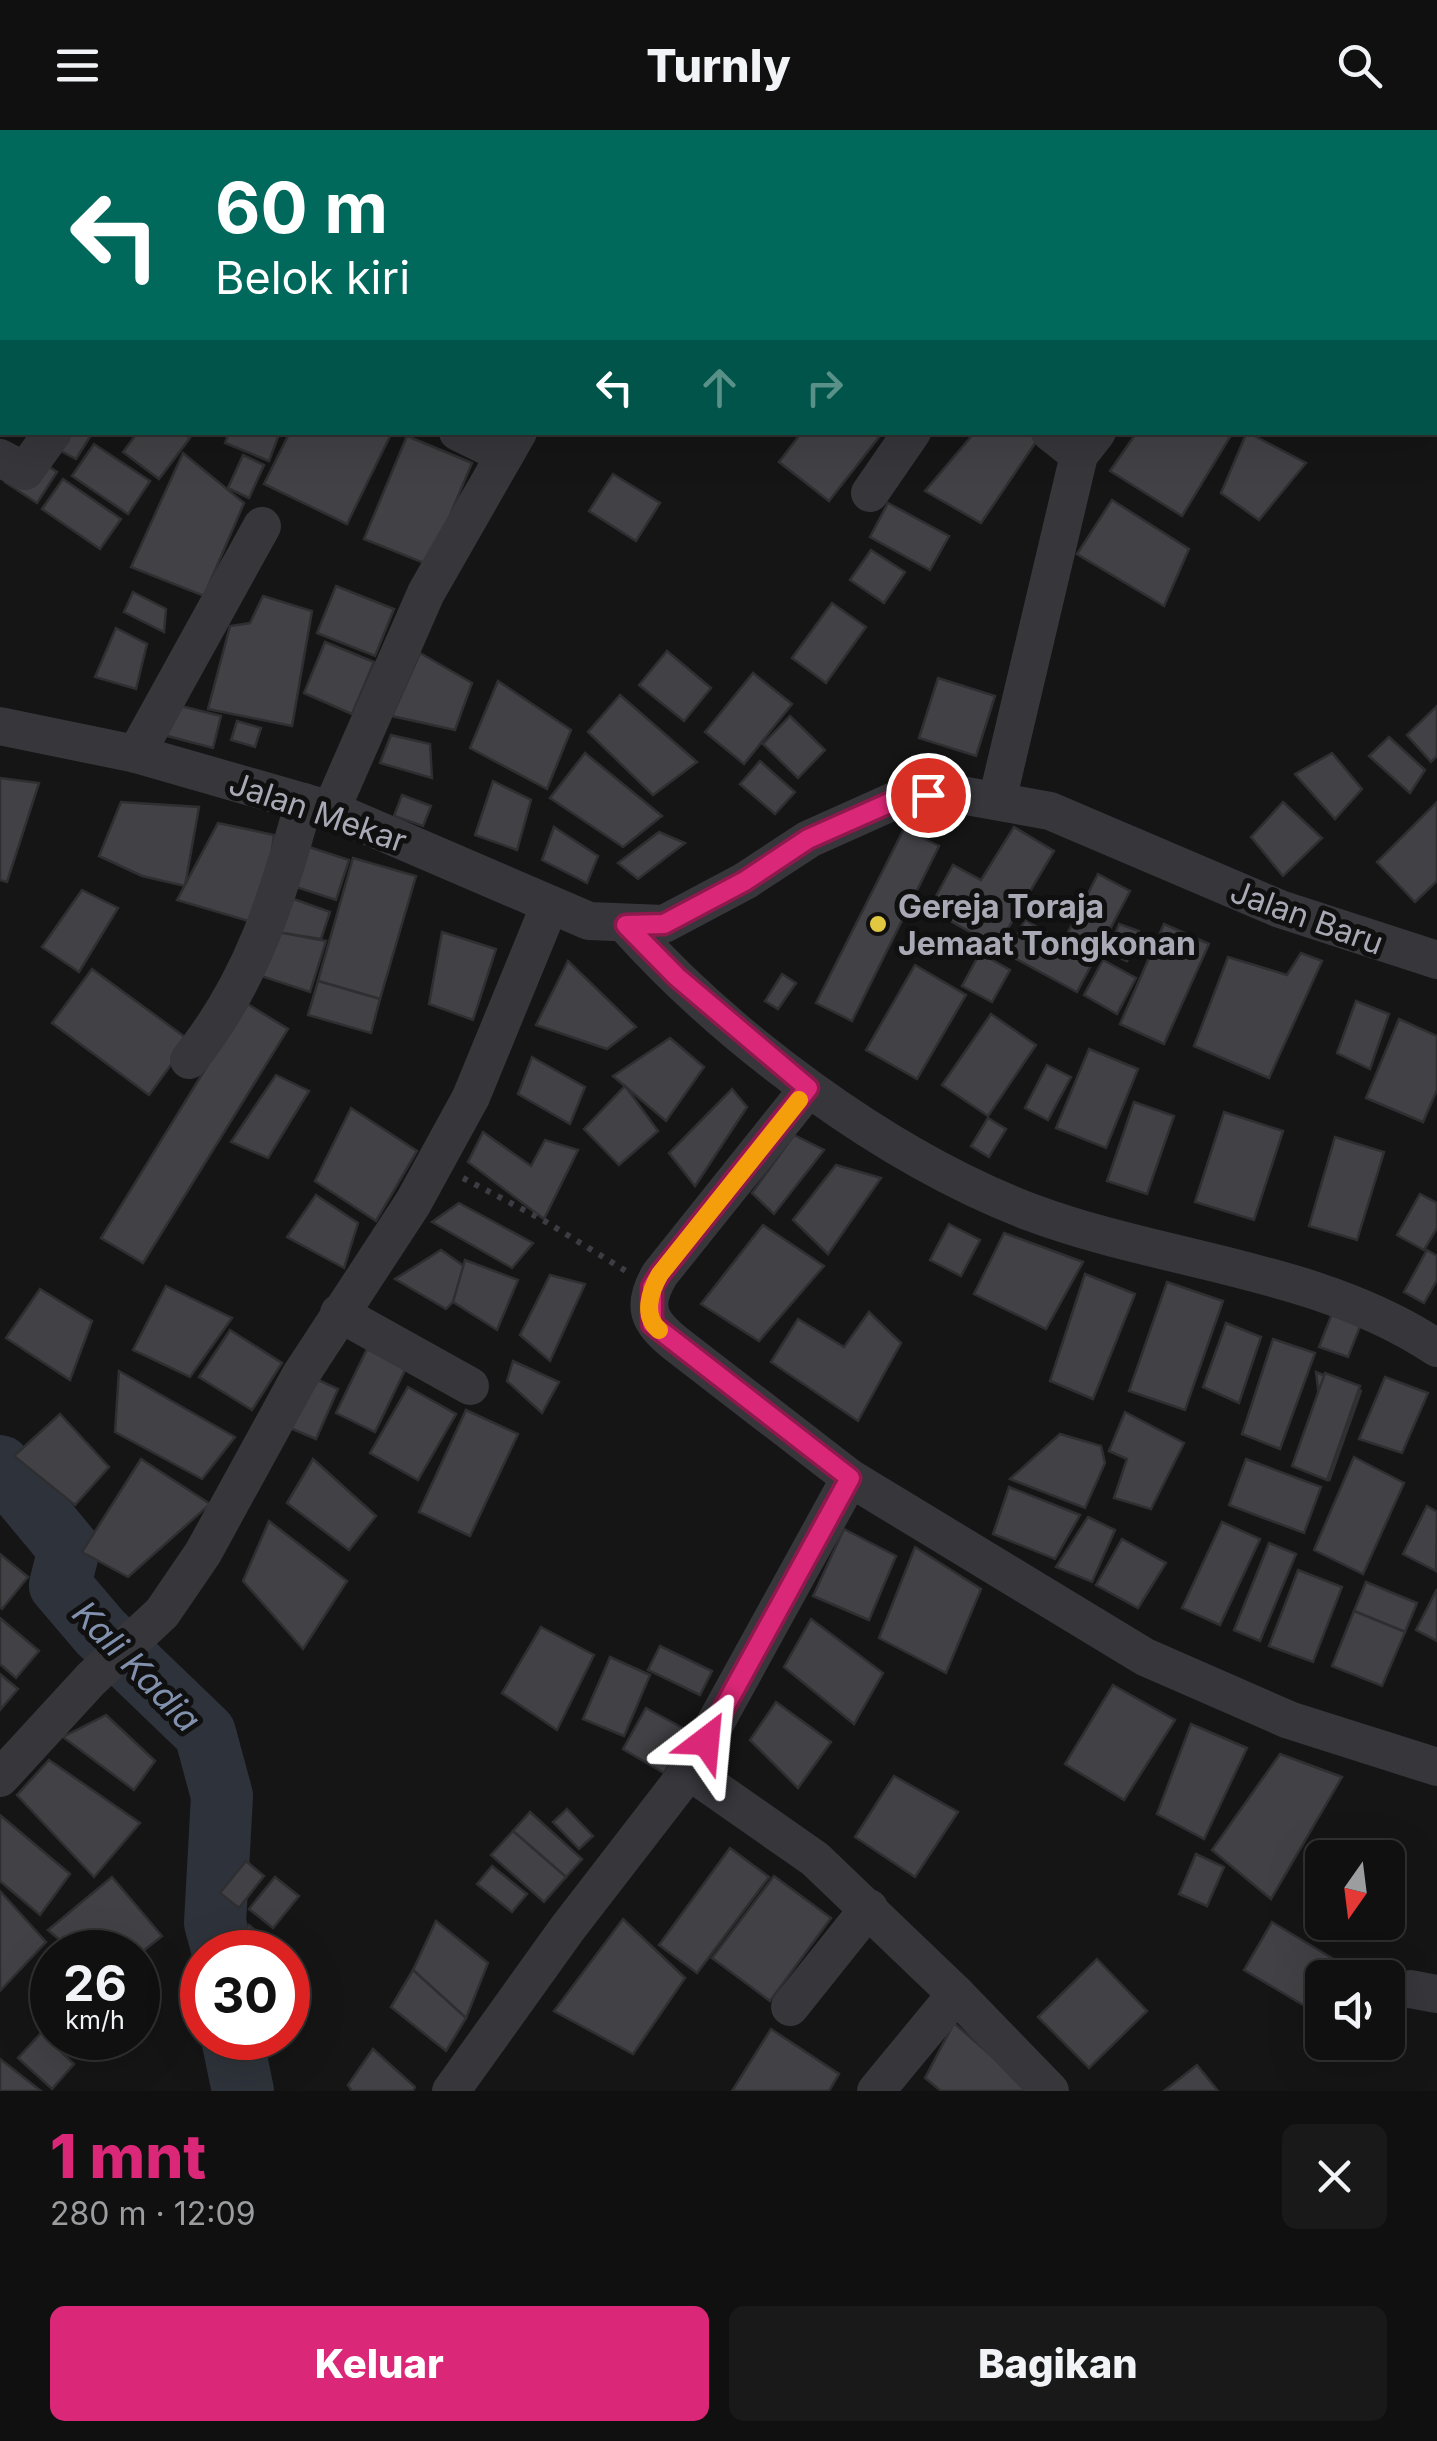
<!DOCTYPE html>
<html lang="id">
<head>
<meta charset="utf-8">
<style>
	body { margin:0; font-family:Inter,sans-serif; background:#191919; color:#f1f3f6; height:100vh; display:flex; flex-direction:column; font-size:38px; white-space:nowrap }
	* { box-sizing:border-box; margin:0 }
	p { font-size:32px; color:#9c9d9f }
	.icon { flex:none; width:55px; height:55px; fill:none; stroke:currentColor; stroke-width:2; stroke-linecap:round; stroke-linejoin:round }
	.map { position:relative; height:1961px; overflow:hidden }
	.panel { display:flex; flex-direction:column; background:#101010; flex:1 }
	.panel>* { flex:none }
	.guide { position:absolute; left:0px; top:0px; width:1438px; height:305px; box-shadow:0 10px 40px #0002,0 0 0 2px #303030; background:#00695c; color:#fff; overflow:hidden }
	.needle { width:65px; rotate:194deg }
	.tools { position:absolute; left:1305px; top:1710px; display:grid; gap:20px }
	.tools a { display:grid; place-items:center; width:100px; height:100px; border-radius:15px; background:#101010; box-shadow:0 10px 40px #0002,0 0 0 2px #303030; font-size:50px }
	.speed { position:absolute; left:30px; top:1800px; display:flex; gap:20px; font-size:50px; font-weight:700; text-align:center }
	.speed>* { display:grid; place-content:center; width:130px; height:130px; border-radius:50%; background:#101010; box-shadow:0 10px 40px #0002,0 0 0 2px #303030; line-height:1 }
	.speed small { font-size:25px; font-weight:400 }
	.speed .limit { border:15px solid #d22; background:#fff; color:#111 }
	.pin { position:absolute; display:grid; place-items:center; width:85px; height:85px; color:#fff; margin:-42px; border:5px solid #fff; border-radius:50%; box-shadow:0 2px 10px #0007 }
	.me { position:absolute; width:110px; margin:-55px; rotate:29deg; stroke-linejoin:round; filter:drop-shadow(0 0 8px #0008) }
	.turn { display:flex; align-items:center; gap:35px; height:210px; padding:0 50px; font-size:45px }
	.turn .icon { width:130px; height:130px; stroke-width:2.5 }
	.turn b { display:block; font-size:70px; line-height:85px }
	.lanes { display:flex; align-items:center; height:95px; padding:0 50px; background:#0003; justify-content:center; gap:50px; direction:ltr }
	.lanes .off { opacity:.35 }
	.round { display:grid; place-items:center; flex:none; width:105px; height:105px; border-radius:15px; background:#191919 }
	.headline { display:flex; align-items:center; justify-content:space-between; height:170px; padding:0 50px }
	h1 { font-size:60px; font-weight:800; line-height:75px; color:#db2777 }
	.primary-button { display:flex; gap:20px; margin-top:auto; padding:20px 50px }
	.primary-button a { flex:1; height:115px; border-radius:15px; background:#db2777; color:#fff; font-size:40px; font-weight:800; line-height:115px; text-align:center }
	.primary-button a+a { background:#191919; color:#f1f3f6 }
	header { display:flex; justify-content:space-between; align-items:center; height:130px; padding:0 50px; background:#101010; font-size:45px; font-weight:800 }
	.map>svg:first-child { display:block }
</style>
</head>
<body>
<header><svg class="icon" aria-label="menu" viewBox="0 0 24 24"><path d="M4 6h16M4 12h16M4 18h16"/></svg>Turnly<svg class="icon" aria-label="search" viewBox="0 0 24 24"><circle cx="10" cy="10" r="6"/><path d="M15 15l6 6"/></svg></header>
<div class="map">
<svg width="1437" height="1961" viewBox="0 0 1437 1961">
	<rect width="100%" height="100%" fill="#151516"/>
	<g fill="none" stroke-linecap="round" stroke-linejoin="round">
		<g stroke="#2e333b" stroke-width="62">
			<polyline points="0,1336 69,1419 60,1455 100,1502 205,1603 222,1666 215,1793 223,1822"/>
			<polyline points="232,1908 243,1961"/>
		</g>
	</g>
	<g fill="#424246" stroke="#2f2f32" stroke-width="2.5">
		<polygon points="0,168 2,169 2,272 0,270"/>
		<polygon points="25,302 93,302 76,329"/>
		<polygon points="138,302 182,302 190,308 159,349 123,322"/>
		<polygon points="229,302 280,302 269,331 225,313"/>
		<polygon points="290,302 392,302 347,394 264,354"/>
		<polygon points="802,302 883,302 829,371 779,332"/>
		<polygon points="975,302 1040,306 981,393 925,361"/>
		<polygon points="1137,302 1233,302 1182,386 1110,341"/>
		<polygon points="1247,302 1306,333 1259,390 1221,363"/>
		<polygon points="407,306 472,333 429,435 364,409"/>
		<polygon points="94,314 150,351 128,384 72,346"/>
		<polygon points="25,322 57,342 37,373 5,352"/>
		<polygon points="183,323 244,373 204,466 131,437"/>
		<polygon points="243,325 264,335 249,368 228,358"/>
		<polygon points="613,344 660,373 636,411 589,381"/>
		<polygon points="63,349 121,389 100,419 42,379"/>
		<polygon points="1112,370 1189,419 1164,476 1077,424"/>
		<polygon points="888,373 949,406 930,440 870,407"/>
		<polygon points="871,420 905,442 884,473 850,450"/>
		<polygon points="336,456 394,479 375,526 317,503"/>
		<polygon points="133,462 166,479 164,502 124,482"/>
		<polygon points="263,466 312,481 292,596 208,579 230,496 250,493"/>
		<polygon points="832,473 866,497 826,553 792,528"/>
		<polygon points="116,498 147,514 136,559 95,547"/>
		<polygon points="325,512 374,532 352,584 304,563"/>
		<polygon points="667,521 711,558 684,591 639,555"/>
		<polygon points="420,523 472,553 455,600 392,586"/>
		<polygon points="753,543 792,574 744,634 705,602"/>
		<polygon points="938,548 995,566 976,626 919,608"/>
		<polygon points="498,551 571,600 547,659 470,618"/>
		<polygon points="620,565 697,632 653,665 588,602"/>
		<polygon points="169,573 221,586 213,618 160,604"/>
		<polygon points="1437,576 1437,626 1431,632 1407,605"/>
		<polygon points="790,586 825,620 798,648 763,614"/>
		<polygon points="237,591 261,598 255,617 231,610"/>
		<polygon points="391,605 430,614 432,648 380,633"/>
		<polygon points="1389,607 1425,640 1410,663 1369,626"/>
		<polygon points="585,623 662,686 623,717 550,668"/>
		<polygon points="1332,623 1362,659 1335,689 1295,644"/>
		<polygon points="760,631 795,662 775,684 740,654"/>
		<polygon points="0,648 39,653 7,752 0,750"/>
		<polygon points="493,651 531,670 517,720 475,705"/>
		<polygon points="402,665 431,676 423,696 394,686"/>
		<polygon points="121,672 199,677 185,756 142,746 99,726"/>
		<polygon points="1283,672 1322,708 1283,746 1251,707"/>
		<polygon points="1437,672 1437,751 1415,772 1377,732"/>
		<polygon points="218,693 274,705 262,795 177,770"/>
		<polygon points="554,697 598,726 587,753 542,730"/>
		<polygon points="1014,697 1054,721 997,817 929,779 953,735 981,750"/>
		<polygon points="904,699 939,716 852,891 816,873"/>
		<polygon points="659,702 685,713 638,749 618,733"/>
		<polygon points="306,716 349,730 336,770 293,756"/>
		<polygon points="353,728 416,746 380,869 318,851"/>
		<polygon points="1098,744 1130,761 1077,862 1007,824 1025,790 1063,812"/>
		<polygon points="82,760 118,778 79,842 42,817"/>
		<polygon points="288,767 330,782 321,809 276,802"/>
		<polygon points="1119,794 1139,801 1127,831 1108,823"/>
		<polygon points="1164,794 1209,814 1164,914 1120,894"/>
		<polygon points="272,801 326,811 310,862 258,845"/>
		<polygon points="442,802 496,819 473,890 429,874"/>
		<polygon points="980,823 1010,840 992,872 962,856"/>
		<polygon points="1301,823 1322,831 1269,948 1194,916 1228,827 1287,845"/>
		<polygon points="1103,830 1136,848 1117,884 1084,865"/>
		<polygon points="568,831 636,897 607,919 536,895"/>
		<polygon points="915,835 966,865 917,949 866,920"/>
		<polygon points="92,839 189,910 149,965 52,893"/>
		<polygon points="782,844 796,853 778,879 765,871"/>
		<polygon points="318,851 380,869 371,903 308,885"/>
		<polygon points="1356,871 1389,884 1370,939 1337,923"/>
		<polygon points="246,873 288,899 143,1133 101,1108"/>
		<polygon points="991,884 1036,915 988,986 942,955"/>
		<polygon points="1399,889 1437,906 1437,960 1423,992 1366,968"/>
		<polygon points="670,908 704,937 666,991 613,946"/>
		<polygon points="1089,919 1138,939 1106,1018 1056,998"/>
		<polygon points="532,927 585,957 570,994 518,964"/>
		<polygon points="1047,935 1071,947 1048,990 1025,978"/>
		<polygon points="276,945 309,961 268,1028 231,1012"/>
		<polygon points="625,956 658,1001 619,1035 584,999"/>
		<polygon points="732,959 747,977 695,1056 669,1023"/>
		<polygon points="1134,972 1174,986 1147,1064 1107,1051"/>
		<polygon points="351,978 417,1021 376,1091 315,1051"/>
		<polygon points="1224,982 1283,1001 1254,1090 1195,1072"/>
		<polygon points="988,988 1006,999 989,1027 971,1016"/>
		<polygon points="483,1002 531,1036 545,1010 578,1020 544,1089 468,1032"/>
		<polygon points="794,1005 824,1020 774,1084 752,1063"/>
		<polygon points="1335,1007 1384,1022 1357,1110 1309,1096"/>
		<polygon points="836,1035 881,1048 828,1124 793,1090"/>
		<polygon points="1420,1064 1437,1073 1437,1098 1424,1120 1397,1105"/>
		<polygon points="316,1065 358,1093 344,1138 287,1107"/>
		<polygon points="459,1073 533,1113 512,1138 432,1092"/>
		<polygon points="949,1094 980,1110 961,1146 930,1130"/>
		<polygon points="763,1095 824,1136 759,1211 701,1174"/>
		<polygon points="1004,1103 1083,1132 1046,1199 974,1164"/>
		<polygon points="441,1120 478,1146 446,1179 395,1149"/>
		<polygon points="1427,1120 1437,1126 1437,1150 1424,1173 1404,1162"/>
		<polygon points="465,1130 518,1150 497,1200 453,1172"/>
		<polygon points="1085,1144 1135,1164 1093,1269 1050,1251"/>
		<polygon points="550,1145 585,1154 550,1231 520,1205"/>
		<polygon points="1167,1152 1223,1171 1185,1280 1129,1261"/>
		<polygon points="166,1156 232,1188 190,1247 133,1220"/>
		<polygon points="40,1159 92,1191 70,1250 6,1208"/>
		<polygon points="1337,1171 1366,1181 1348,1227 1319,1217"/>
		<polygon points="869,1182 901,1213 858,1291 771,1232 798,1189 844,1217"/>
		<polygon points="1226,1193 1261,1207 1239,1273 1203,1257"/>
		<polygon points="230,1200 282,1233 252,1280 199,1247"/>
		<polygon points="1273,1209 1315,1223 1280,1319 1242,1304"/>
		<polygon points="367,1219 406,1238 375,1302 336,1283"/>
		<polygon points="513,1231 559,1252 542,1283 507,1251"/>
		<polygon points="119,1241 235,1307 202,1349 115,1302"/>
		<polygon points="1316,1242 1361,1261 1329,1351"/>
		<polygon points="1325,1243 1360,1256 1327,1350 1292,1336"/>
		<polygon points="312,1247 338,1259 316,1309 290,1298"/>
		<polygon points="1385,1247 1428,1263 1402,1323 1359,1309"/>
		<polygon points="408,1257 456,1284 418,1350 370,1323"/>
		<polygon points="466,1280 518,1304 470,1406 419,1382"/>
		<polygon points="1125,1282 1184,1313 1151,1379 1114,1368 1127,1329 1109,1321"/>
		<polygon points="60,1284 109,1337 75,1375 14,1326"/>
		<polygon points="1060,1304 1101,1316 1105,1333 1085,1378 1010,1349"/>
		<polygon points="1354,1327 1404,1353 1363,1444 1314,1420"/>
		<polygon points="141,1329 210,1374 128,1447 82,1422"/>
		<polygon points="313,1329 376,1386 349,1420 287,1373"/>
		<polygon points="1246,1329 1321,1357 1304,1403 1229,1375"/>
		<polygon points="1009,1357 1080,1385 1055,1429 993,1404"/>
		<polygon points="1427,1376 1437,1382 1436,1441 1403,1424"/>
		<polygon points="1088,1387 1115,1400 1092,1452 1056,1437"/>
		<polygon points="269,1391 347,1451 303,1519 243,1451"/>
		<polygon points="1222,1392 1260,1409 1220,1495 1182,1478"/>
		<polygon points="844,1399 896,1426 869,1490 813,1466"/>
		<polygon points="1122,1409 1166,1433 1138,1478 1096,1455"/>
		<polygon points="1269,1413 1296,1424 1260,1511 1234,1500"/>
		<polygon points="915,1417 981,1459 946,1543 879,1508"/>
		<polygon points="0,1424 28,1447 2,1479 0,1477"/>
		<polygon points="1298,1440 1342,1457 1313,1532 1269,1516"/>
		<polygon points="1366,1452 1417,1473 1405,1502 1354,1481"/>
		<polygon points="1437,1459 1437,1511 1416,1500"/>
		<polygon points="1354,1481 1405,1502 1382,1556 1332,1536"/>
		<polygon points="0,1488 39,1521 16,1548 0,1534"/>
		<polygon points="811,1489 883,1543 854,1594 784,1537"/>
		<polygon points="541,1497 594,1525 557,1600 502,1563"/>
		<polygon points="660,1516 712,1541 700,1565 648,1540"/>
		<polygon points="610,1527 650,1545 624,1606 583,1589"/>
		<polygon points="0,1544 18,1559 0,1580"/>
		<polygon points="1113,1555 1175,1590 1124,1670 1065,1634"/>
		<polygon points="776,1572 831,1612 798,1658 750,1610"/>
		<polygon points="646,1578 688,1601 664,1643 623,1619"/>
		<polygon points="106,1585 155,1631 134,1660 63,1607"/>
		<polygon points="1191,1594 1247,1618 1204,1709 1157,1684"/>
		<polygon points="1280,1624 1342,1647 1271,1769 1212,1720"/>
		<polygon points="49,1630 140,1693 94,1747 17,1665"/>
		<polygon points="894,1646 958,1682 915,1747 855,1707"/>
		<polygon points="567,1679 593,1706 579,1719 553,1692"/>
		<polygon points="530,1682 582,1729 566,1747 513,1701"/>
		<polygon points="0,1685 70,1744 40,1785 0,1751"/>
		<polygon points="513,1701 566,1747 544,1772 491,1725"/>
		<polygon points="730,1718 769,1747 697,1843 659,1815"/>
		<polygon points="1196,1724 1224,1737 1207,1776 1179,1764"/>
		<polygon points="246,1731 264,1746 239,1778 220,1763"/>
		<polygon points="492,1736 527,1764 512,1782 477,1754"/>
		<polygon points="774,1746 831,1788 770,1871 712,1828"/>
		<polygon points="112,1747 162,1806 138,1825 74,1822 48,1800"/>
		<polygon points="275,1747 299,1766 273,1798 249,1779"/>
		<polygon points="0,1761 46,1812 0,1861"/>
		<polygon points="623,1789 685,1848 633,1924 554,1881"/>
		<polygon points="436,1791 488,1833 466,1888 413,1840"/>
		<polygon points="1272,1792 1365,1848 1322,1848 1322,1886 1244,1840"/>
		<polygon points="249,1795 268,1812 259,1822 230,1822 227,1820"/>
		<polygon points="1097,1829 1147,1881 1089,1938 1038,1887"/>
		<polygon points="413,1840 466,1888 446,1921 391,1877"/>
		<polygon points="954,1893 1027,1957 1024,1961 941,1961 925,1948"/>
		<polygon points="771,1899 839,1944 829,1961 732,1961"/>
		<polygon points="41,1903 74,1934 52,1959 18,1928"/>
		<polygon points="71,1908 129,1908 94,1931"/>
		<polygon points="373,1919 415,1957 413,1961 352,1961 348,1955"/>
		<polygon points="0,1929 41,1961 0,1961"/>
		<polygon points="1197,1935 1218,1961 1164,1961"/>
	</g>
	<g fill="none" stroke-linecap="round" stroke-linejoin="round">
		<polyline stroke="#3c3d42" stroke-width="6" stroke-dasharray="5 8" stroke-linecap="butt" points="463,1048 543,1090 626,1141"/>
		<g stroke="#36363b" stroke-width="38">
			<polyline points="1178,0 1182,2"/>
			<polyline points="1411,0 1414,2"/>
			<polyline points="777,2 778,0"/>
			<polyline points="1327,2 1329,0"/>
			<polyline points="1435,20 1437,22"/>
			<polyline points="458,302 505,325"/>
			<polyline points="1050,302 1079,325"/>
			<polyline points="0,328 25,341 53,302"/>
			<polyline points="870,363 912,302"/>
			<polyline points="0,596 136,624 331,680 589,791 664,794 745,751 809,709 905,666 950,663 1050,681 1280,779 1437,830"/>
			<polyline points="136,624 262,396"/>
			<polyline points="997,671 1079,325 1097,302"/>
			<polyline points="331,680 426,463 518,302"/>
			<path d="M 626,795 C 728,909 886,1027 1030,1082 C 1163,1132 1317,1138 1437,1218"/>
			<path d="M 189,930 C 252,852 278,767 304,672"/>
			<path d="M 808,959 L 660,1144 C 641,1176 648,1191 675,1213 L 850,1348 L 689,1641 L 815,1729 L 956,1864 L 876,1961"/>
			<polyline points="339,1183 470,1256"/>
			<polyline points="850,1348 1145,1527 1289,1590 1437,1637"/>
			<polyline points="0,1648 91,1549 162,1483 203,1423 300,1246 413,1073 471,967 549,777"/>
			<polyline points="1410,1859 1437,1864"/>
			<polyline points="956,1864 1050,1961"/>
			<polyline points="790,1877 869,1778"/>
			<polyline points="451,1961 567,1799 689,1641"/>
		</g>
	</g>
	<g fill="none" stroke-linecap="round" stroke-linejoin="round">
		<g stroke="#8e194d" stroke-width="25">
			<polyline id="route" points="706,1611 850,1348 652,1194 652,1157 660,1144 808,958 677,847 626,795 664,794 745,751 808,709 905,666 928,665"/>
		</g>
		<use href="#route" stroke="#db2777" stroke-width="18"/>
		<path stroke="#f59e0b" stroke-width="18" d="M 659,1200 C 642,1186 650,1161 660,1144 L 799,970"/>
	</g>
	<circle fill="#e2c841" stroke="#101011" stroke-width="4" cx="878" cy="794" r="10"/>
	<g text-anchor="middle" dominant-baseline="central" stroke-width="10" stroke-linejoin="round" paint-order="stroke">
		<g font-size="32" fill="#a8a9b5" stroke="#101011">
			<text transform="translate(318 682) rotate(19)">Jalan Mekar</text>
			<text transform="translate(1307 787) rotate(20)">Jalan Baru</text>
		</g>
		<g font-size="32" font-weight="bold" fill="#a8a9b5" stroke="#101011" text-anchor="start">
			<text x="898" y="776">Gereja Toraja<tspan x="898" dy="37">Jemaat Tongkonan</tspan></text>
		</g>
		<g font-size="35" font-style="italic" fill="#8191ad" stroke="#101011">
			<text transform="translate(137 1536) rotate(46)">Kali Kadia</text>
		</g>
	</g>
</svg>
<div class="tools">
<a><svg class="needle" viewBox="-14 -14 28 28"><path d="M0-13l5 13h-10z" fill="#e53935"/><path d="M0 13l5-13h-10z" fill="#9c9d9f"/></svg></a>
<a><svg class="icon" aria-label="sound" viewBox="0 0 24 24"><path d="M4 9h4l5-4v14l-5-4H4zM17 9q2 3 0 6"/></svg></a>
</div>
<div class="speed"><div>26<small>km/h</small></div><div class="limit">30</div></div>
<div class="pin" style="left:928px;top:665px;background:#d93025"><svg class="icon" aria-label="arrive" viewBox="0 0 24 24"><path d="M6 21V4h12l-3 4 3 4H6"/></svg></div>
<svg class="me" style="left:706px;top:1611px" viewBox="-20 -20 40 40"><path d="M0-17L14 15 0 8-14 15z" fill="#db2777" stroke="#fff" stroke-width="4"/></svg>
<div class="guide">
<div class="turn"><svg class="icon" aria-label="left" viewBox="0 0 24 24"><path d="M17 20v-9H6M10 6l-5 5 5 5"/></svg><div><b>60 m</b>Belok kiri</div></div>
<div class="lanes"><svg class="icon" aria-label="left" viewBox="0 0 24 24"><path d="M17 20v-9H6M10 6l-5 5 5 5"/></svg><svg class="icon off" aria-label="ahead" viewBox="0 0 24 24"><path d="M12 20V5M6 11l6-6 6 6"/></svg><svg class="icon off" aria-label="right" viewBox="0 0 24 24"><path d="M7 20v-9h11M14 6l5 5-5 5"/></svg></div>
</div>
</div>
<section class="panel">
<div class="headline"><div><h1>1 mnt</h1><p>280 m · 12:09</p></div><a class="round"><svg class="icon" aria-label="close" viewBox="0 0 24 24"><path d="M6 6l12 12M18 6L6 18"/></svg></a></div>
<div class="primary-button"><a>Keluar</a><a>Bagikan</a></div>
</section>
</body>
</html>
